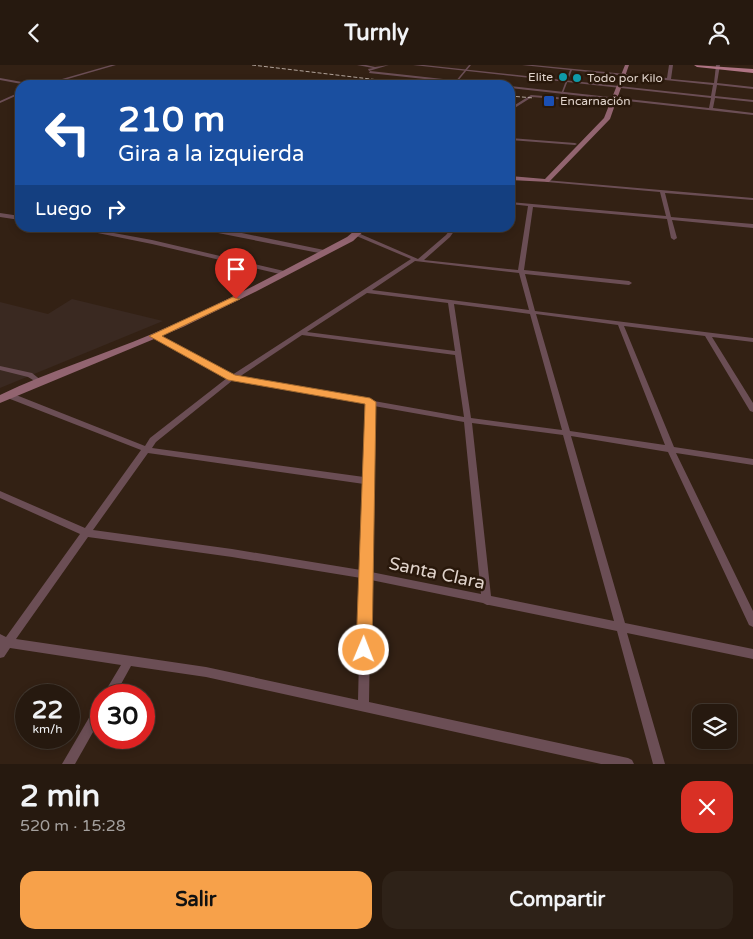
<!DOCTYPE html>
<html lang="es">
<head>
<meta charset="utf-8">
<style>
	body { margin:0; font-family:"Varela Round",sans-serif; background:#2e2218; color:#f1f3f6; height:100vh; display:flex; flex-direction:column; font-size:19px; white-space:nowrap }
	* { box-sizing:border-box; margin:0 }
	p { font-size:16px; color:#a4a09e }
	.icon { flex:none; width:28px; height:28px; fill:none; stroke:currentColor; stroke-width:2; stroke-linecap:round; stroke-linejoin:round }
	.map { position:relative; height:699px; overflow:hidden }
	.sheet { display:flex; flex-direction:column; background:#26190f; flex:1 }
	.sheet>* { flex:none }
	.banner { position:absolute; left:15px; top:15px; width:500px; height:152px; border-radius:15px; box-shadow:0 2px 8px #0003,0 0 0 1px #42382f; background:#1a4fa0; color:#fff; overflow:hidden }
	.tools { position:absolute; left:692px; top:639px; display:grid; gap:10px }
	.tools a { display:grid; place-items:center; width:45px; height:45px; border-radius:10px; background:#26190f; box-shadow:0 2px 8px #0003,0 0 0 1px #42382f; font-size:25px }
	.speed { position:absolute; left:15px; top:619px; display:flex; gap:10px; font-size:25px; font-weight:700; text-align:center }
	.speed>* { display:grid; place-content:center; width:65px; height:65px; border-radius:50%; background:#26190f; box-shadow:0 2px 8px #0003,0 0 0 1px #42382f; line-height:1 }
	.speed small { font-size:12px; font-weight:400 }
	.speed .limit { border:8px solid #d22; background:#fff; color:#111 }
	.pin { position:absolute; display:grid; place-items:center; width:42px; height:42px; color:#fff; margin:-51px -21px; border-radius:50% 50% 50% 0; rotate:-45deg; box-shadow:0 0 5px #0007 }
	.pin .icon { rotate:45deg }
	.me { position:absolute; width:55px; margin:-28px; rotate:1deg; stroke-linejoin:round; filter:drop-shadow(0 0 4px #0008) }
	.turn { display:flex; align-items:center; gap:18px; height:105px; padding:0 20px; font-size:22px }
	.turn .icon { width:65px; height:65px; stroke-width:2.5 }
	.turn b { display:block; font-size:35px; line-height:42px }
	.then { display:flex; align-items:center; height:48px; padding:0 20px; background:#0003; gap:10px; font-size:19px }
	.round { display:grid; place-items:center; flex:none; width:52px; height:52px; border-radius:15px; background:#2e2218 }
	.overview { display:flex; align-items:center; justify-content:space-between; height:85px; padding:0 20px }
	h1 { font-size:30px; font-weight:700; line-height:38px }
	.action { display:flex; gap:10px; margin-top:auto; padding:10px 20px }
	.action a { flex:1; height:58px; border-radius:15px; background:#f7a14a; color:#111; font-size:20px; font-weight:700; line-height:58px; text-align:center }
	.action a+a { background:#2e2218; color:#f1f3f6 }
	header { display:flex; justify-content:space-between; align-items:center; height:65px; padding:0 20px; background:#26190f; font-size:22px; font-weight:700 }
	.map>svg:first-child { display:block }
</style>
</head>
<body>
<header><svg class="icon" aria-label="back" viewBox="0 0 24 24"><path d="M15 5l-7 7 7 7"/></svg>Turnly<svg class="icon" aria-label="person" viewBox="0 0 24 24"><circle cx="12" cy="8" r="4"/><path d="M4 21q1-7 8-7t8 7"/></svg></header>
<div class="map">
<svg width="753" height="699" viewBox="0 0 753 699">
	<rect width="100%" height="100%" fill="#332114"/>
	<polygon fill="#3a2921" points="72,234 163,256 0,323 0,237 48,249"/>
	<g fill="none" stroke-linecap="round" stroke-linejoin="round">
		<g fill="#6b4e55" fill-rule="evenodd">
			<polygon points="469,0 471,0 457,17 455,17"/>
			<polygon points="571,4 572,5 563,28 561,29 570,5"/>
		</g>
		<g fill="#6b4e55" fill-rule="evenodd">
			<polygon points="111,0 116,0 47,20 41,20"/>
			<polygon points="357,0 366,0 375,2 389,0 369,6 368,4 373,3"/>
			<polygon points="413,0 424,0 711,31 713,20 522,0 533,0 667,13 669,0 673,0 671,14 714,18 716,0 720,0 717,18 753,22 753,24 717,20 715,31 753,35 753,37 715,33 713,43 753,48 753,50 510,23 510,21 709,43 711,33"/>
			<polygon points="370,6 489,19 491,20 480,20 369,8"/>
			<polygon points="0,13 33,19 35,20 27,20 0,15"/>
			<polygon points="341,17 342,19 333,20 334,19"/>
			<polygon points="20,27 20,29 0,38 0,36"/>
			<polygon points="531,30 568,33 570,34 568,35 532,32 510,46 510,43"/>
			<polygon points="510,73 575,78 577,79 575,80 510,75"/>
			<path d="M 545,115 L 753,133 L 753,135 L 665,128 L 671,152 L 753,159 L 753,163 L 672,155 L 677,173 L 674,175 L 671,173 L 667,154 L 533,142 L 524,205 L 629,216 L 632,218 L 629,220 L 525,209 L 535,246 L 753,273 L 753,277 L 712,272 L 753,338 L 753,347 L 750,346 L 705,271 L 624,261 L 674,382 L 753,394 L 753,400 L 676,388 L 753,546 L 753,562 L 749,560 L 668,387 L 571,371 L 625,558 L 753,584 L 753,594 L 627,568 L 665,699 L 653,699 L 617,566 L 489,540 L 487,540 L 483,538 L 371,515 L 369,637 L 628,693 L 632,695 L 634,699 L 601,699 L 206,612 L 131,601 L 115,630 L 103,630 L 121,600 L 10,583 L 4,592 L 0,593 L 0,569 L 6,572 L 80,469 L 0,433 L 0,426 L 85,463 L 141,385 L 5,332 L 4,330 L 5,328 L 11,328 L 145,381 L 150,373 L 227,313 L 152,272 L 151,271 L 152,270 L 156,270 L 232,310 L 411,194 L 354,170 L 354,168 L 358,168 L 418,194 L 446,170 L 452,162 L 457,162 L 450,172 L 424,195 L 518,205 L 528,141 L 510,139 L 510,137 L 666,151 L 660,127 L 547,117 L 545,116 ZM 415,196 L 519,208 L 529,245 L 372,225 ZM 367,228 L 448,238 L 455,286 L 307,267 ZM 454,239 L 530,249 L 562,365 L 471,353 ZM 536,249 L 618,260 L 665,380 L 570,366 ZM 302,270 L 455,290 L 464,352 L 239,312 ZM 233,315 L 366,339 L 364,412 L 152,383 L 156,377 ZM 374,341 L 464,357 L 481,529 L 371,507 ZM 472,358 L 563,370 L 614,556 L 491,531 ZM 148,388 L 364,419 L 361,505 L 232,484 L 93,465 ZM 88,472 L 232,492 L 361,513 L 358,635 L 206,602 L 16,574 Z"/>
			<polygon points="0,148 20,151 20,155 0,152"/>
			<polygon points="68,162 81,162 152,175 284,206 287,208 284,210 152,179"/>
			<polygon points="207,162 213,162 324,185 327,187 324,189 213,167"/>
			<polygon points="0,301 32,308 42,316 38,318 28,312 0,305"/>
			<polygon points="101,637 101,653 75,699 62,699 97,639"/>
		</g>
		<g fill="#926470" fill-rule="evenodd">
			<polygon points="625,0 629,0 610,54 549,117 510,115 510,111 545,114 604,53"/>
			<path d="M 359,162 L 368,162 L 353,176 L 257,226 L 183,262 L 0,338 L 0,330 C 50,306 102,290 152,269 C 219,240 283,206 347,172 Z"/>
		</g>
		<polygon fill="#af7484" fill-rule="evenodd" points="694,0 753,4 753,8 697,2"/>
		<g stroke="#b2a49b" stroke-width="1" stroke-dasharray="4 2" stroke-linecap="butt">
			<polyline points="252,0 421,20"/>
			<polyline points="510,31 534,33"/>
			<polyline points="565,37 597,40"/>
		</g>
	</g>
	<polygon fill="#f7a14a" stroke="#a16930" points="233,232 240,234 162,271 235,310 370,333 376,337 372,585 369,590 364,593 358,590 356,585 365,339 228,315 149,271"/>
	<g fill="#0f9aa8" stroke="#29180b" stroke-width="2">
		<circle cx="563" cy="12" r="5"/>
		<circle cx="577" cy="13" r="5"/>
	</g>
	<rect fill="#1a4fb4" stroke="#29180b" stroke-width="2" x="543" y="30" width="12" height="12" rx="2.5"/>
	<g text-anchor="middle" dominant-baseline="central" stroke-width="5" stroke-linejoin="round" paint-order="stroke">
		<g font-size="12" fill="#e0d3cb" stroke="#29180b" text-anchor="start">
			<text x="553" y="12" text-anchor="end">Elite</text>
			<text x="587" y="13">Todo por Kilo</text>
			<text x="560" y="36">Encarnación</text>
		</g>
		<g font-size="18" fill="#e0d3cb" stroke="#29180b">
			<text transform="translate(437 508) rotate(12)">Santa Clara</text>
		</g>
	</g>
</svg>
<div class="tools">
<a><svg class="icon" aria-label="layers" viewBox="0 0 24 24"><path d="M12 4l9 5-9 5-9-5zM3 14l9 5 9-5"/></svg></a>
</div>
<div class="speed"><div>22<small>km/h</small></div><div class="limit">30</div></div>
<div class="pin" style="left:236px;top:234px;background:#d93025"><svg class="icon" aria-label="arrive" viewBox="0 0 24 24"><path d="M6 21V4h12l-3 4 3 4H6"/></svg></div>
<svg class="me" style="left:364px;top:585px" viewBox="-20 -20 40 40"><circle r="17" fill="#f7a14a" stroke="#fff" stroke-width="3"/><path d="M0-11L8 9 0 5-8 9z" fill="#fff"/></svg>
<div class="banner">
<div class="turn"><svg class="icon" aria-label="left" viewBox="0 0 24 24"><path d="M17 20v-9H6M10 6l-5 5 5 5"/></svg><div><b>210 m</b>Gira a la izquierda</div></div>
<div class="then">Luego<svg class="icon" aria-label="right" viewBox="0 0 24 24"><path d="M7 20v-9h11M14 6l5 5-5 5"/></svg></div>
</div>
</div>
<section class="sheet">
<div class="overview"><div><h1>2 min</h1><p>520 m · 15:28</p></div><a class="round" style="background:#d93025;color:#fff"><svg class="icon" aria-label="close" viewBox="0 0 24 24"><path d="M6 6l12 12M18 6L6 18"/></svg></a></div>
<div class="action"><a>Salir</a><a>Compartir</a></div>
</section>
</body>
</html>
